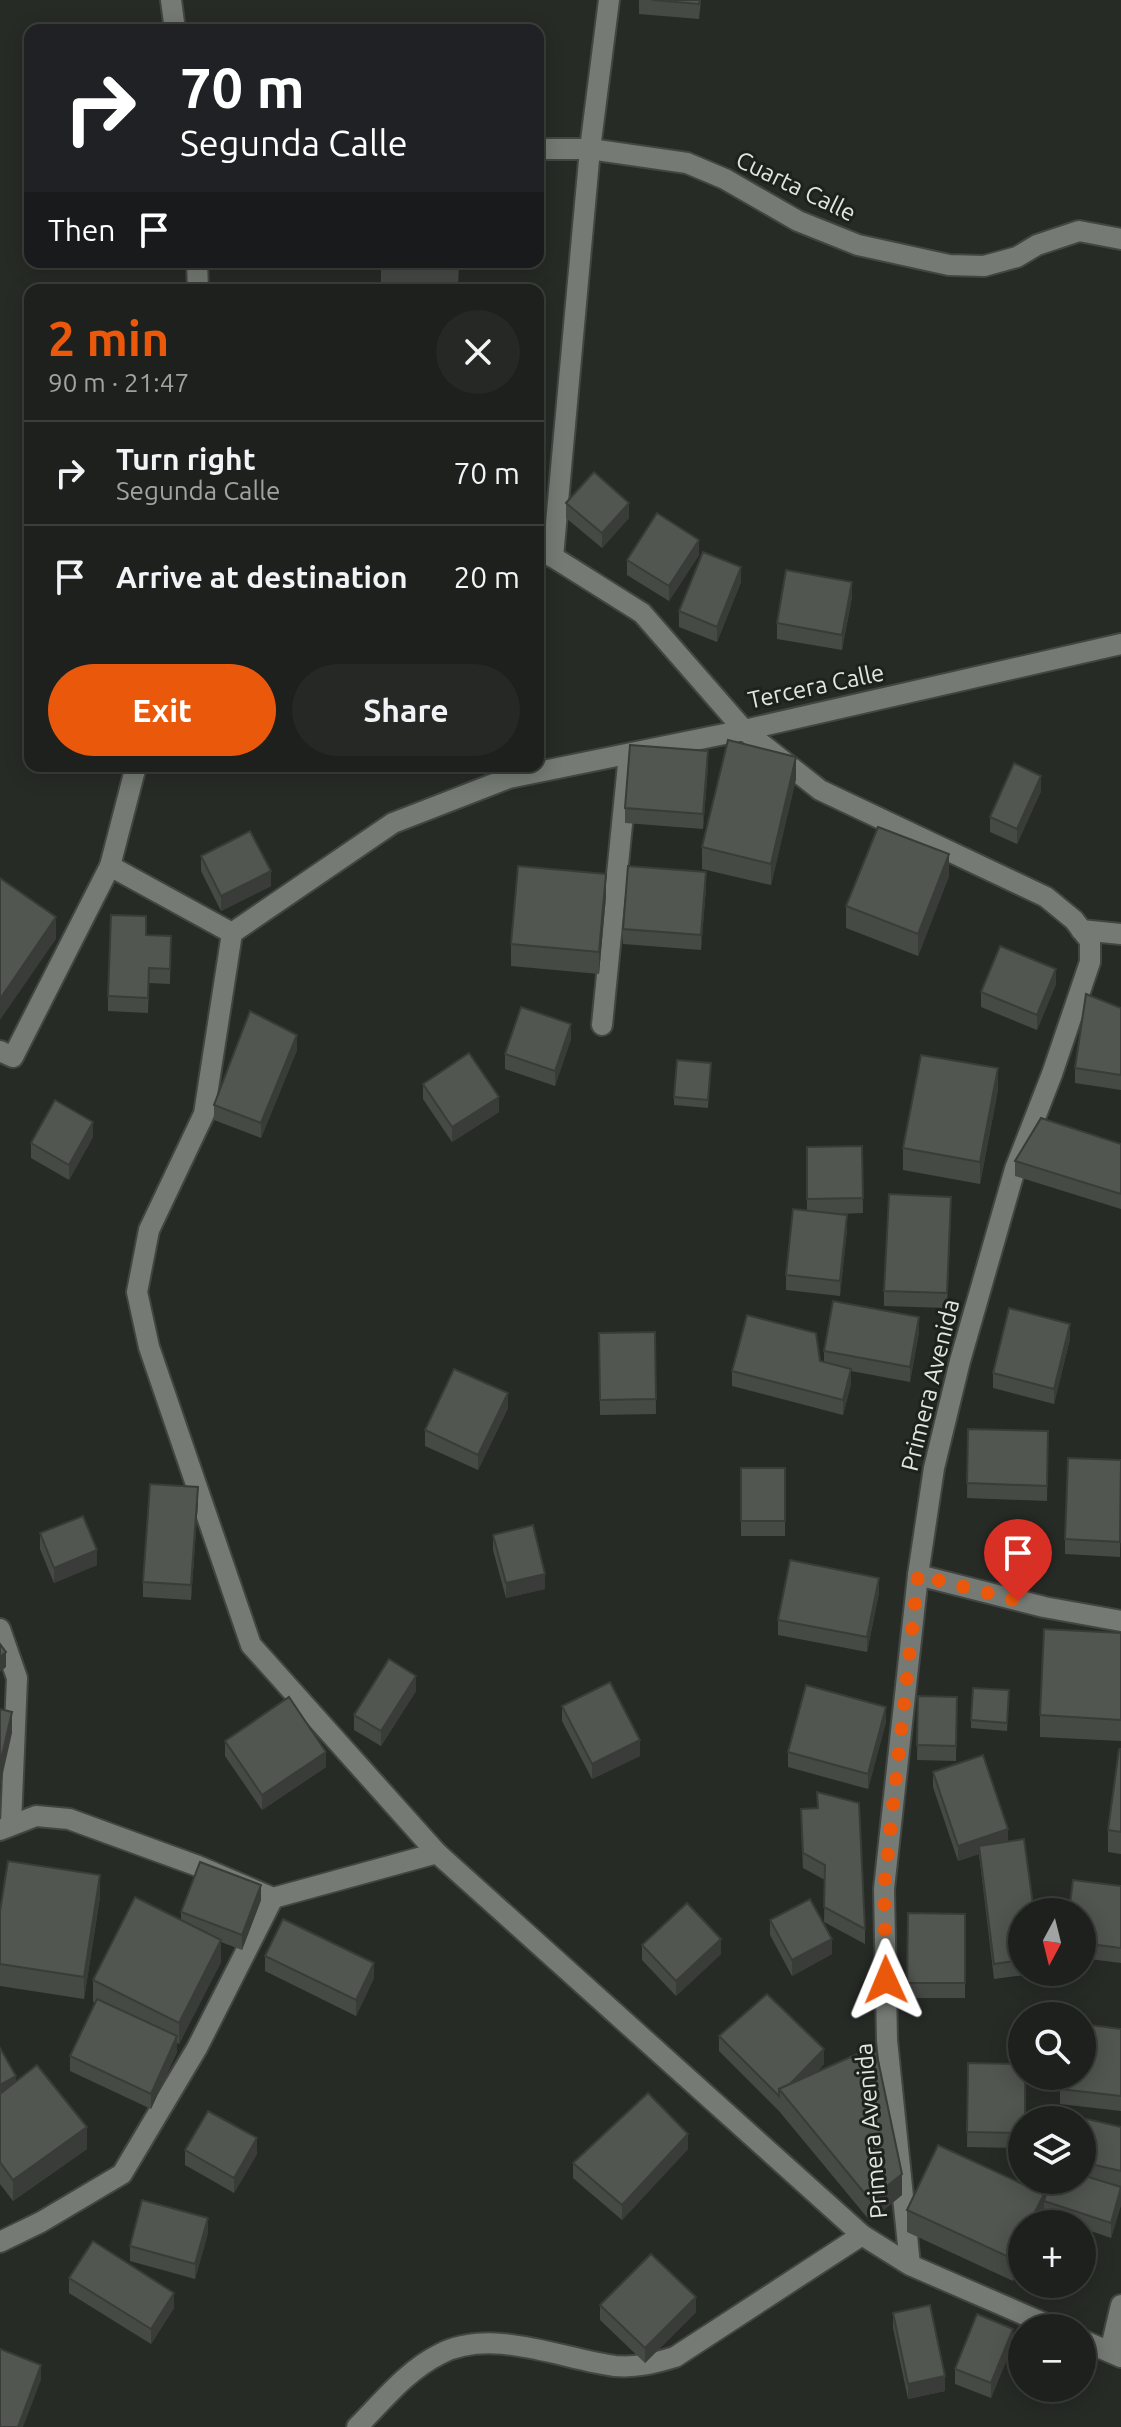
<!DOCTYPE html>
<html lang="en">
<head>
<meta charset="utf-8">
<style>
	body { margin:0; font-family:Ubuntu,sans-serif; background:#252825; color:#f1f3f6; height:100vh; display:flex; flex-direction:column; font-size:30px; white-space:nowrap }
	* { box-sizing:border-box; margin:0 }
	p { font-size:26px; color:#a0a3a3 }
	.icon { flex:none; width:44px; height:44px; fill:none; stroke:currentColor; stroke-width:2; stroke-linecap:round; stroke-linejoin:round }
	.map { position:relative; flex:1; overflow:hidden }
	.side { position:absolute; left:24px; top:284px; width:520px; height:488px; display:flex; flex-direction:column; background:#1d201c; border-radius:16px; box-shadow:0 4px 20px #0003,0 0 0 2px #3b3e3b }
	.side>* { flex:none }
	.guide { position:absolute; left:24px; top:24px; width:520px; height:244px; border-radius:16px; box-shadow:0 4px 20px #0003,0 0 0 2px #3b3e3b; background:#202124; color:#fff; overflow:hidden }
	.needle { width:52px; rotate:187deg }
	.buttons { position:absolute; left:1008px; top:1898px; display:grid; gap:16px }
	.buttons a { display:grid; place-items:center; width:88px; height:88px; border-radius:50%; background:#1d201c; box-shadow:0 4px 20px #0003,0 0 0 2px #3b3e3b; font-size:40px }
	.pin { position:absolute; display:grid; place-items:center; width:68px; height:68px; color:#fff; margin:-82px -34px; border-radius:50% 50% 50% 0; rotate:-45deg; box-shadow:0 0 8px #0007 }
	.pin .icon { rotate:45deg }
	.me { position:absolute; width:88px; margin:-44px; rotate:359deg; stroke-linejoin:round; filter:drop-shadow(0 0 6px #0008) }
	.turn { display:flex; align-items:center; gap:28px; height:168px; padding:0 24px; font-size:36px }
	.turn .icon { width:104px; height:104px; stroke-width:2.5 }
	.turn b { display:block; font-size:56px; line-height:68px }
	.then { display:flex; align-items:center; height:76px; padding:0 24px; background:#0003; gap:16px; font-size:30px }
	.round { display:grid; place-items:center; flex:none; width:84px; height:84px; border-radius:42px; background:#252825 }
	.summary { display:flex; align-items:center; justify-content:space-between; height:136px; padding:0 24px }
	h1 { font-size:48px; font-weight:700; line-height:60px; color:#ea580c }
	.button { display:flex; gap:16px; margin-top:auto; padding:16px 24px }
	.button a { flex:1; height:92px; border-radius:48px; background:#ea580c; color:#fff; font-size:32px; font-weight:700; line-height:92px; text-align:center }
	.button a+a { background:#252825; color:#f1f3f6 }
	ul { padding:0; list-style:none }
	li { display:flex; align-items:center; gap:24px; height:104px; padding:0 24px; border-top:2px solid #3b3e3b }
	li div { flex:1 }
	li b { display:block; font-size:30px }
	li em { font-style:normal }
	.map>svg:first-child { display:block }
</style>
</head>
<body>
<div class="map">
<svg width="1121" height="2427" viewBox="0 0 1121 2427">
	<rect width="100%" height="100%" fill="#272b26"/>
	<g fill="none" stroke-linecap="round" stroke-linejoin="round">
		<g stroke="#424642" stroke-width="24">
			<g id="lane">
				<polyline points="590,149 687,163 725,179 798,221 858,245 949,265 984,266 1017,257 1037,245 1079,231 1121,239"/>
				<polyline points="602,1025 629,754"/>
				<polyline points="0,1051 13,1057 110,866"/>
				<polyline points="1110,2352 1121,2305"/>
			</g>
		</g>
		<g stroke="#424642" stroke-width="24">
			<g id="street">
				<polyline points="171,0 175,30"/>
				<polyline points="538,149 590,149"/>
				<polyline points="197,262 198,290"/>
				<polyline points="538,551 553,557 642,613 744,730 1121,644"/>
				<polyline points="553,557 590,149 609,0"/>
				<polyline points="136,766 110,866 232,933"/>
				<polyline points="1081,930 1121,934"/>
				<polyline points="918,1575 1044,1607 1121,1621"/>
				<polyline points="0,1629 17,1678 11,1824"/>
				<polyline points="0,1830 36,1816 69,1819 198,1866 273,1898 437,1853"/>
				<polyline points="0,2242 41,2222 122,2174 197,2048 273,1898"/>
				<polyline points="910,2265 887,2040 884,1889 918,1575 934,1468 960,1361 1015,1169 1052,1074 1090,962 1090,941 1074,920 1046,897 820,790 744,730 509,778 393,823 232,933 204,1114 149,1230 137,1292 149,1347 251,1645 437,1853 862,2235 910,2265 1055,2328"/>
				<polyline points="1082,2340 1121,2357"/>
				<path d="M 357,2427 C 383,2401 406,2371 440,2354 C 492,2327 562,2359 615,2366 C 636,2368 655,2363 675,2357 L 862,2235"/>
			</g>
		</g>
		<use href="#lane" stroke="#757a74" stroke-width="20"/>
		<use href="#street" stroke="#757a74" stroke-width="20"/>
	</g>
	<g fill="#464a45">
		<polygon points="639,0 701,0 699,19 639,14"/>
		<polygon points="381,262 459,262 458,288 381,286"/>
		<polygon points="566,503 629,518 602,548 566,518"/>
		<polygon points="699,555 669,601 627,575 627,560"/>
		<polygon points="741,582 717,642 679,627 679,611"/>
		<polygon points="852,597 842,650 777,639 777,623"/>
		<polygon points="708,766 703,829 625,823 625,808"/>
		<polygon points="796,779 771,885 702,869 702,847"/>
		<polygon points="1041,791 1017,844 990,832 990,817"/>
		<polygon points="201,856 271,886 221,911 201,871"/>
		<polygon points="949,876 918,956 846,928 846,906"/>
		<polygon points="706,887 701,950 623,944 623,929"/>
		<polygon points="606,896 599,974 511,966 511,944"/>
		<polygon points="146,935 171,936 170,984 149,983 148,1013 108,1011 108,996"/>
		<polygon points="1056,984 1037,1030 981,1007 981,992"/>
		<polygon points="1121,1008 1121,1090 1075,1083 1075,1068"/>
		<polygon points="571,1039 555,1086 505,1069 505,1054"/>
		<polygon points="297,1050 261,1138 214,1120 214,1105"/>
		<polygon points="711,1063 708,1108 674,1105 674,1097"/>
		<polygon points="423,1084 499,1112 452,1142 423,1099"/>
		<polygon points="998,1090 980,1184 903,1170 903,1148"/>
		<polygon points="93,1137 69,1180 31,1158 31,1143"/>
		<polygon points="1121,1144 1121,1209 1015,1176 1015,1161"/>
		<polygon points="862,1146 863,1213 837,1214 847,1230 840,1296 786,1290 786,1275 807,1210 807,1147"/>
		<polygon points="951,1212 947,1308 884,1306 884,1291"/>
		<polygon points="655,1332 656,1414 600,1415 599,1333"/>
		<polygon points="919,1332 910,1382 851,1371 851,1384 843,1415 732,1386 732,1371 820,1361 824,1362 824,1351"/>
		<polygon points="1070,1339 1054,1404 993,1388 993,1373"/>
		<polygon points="508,1408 478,1470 425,1446 425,1430"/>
		<polygon points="968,1429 1048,1431 1047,1501 967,1498"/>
		<polygon points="1121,1460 1120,1557 1065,1554 1065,1539"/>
		<rect x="741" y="1468" width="44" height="68"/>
		<polygon points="198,1502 191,1600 143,1597 143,1582"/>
		<polygon points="40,1533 97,1565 54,1583 40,1549"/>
		<polygon points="493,1535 545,1589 506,1598 493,1550"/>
		<polygon points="879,1593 867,1652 778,1635 778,1620"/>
		<polygon points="1121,1633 1121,1741 1040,1737 1040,1715"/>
		<polygon points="1009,1690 1007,1731 971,1728 971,1720"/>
		<polygon points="416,1691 381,1746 354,1730 354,1715"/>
		<polygon points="918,1696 957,1697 956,1761 917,1760"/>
		<polygon points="562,1706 640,1756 592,1779 562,1721"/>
		<polygon points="886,1722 868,1789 788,1767 788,1752"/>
		<polygon points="225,1741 326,1767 262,1810 225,1756"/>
		<polygon points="1121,1749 1121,1854 1108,1852 1108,1830"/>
		<polygon points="933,1772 1008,1842 1022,1912 1022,1972 1040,1973 994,1979 979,1854 958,1861 933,1787"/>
		<polygon points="817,1792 865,1929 865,1944 824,1922 825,1880 803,1868 801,1824 818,1808"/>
		<polygon points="1121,1886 1121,1963 1082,1958 1082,1912"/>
		<polygon points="100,1897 84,1999 0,1986 0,1911"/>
		<polygon points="261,1900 242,1950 221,1942 221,1962 179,2044 177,2043 177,2052 151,2109 70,2071 70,2056 95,2003 93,2002 93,1980 181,1920 181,1912"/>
		<polygon points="908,1913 965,1914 965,1998 907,1998"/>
		<polygon points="770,1920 832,1954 792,1976 770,1935"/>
		<polygon points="642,1945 721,1954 676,1996 642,1960"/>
		<polygon points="265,1956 374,1978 356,2016 265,1971"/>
		<polygon points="1121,2029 1121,2111 1060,2104 1060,2089"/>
		<polygon points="719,2036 824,2064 816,2073 902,2195 870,2221 779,2111 719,2051"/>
		<polygon points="0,2048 16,2082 87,2149 13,2201 0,2184"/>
		<polygon points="968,2063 1022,2120 1022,2148 967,2147"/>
		<polygon points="1121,2127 1121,2186 1107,2183 1121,2187 1121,2205 1111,2238 1082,2228 1082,2224 1068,2224 1044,2216 1013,2281 907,2232 907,2210 1044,2201 1082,2180 1082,2135"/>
		<polygon points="688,2149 622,2220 573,2178 573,2163"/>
		<polygon points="185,2150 257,2154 234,2193 185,2165"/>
		<polygon points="208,2233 195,2279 130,2261 130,2246"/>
		<polygon points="69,2278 174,2308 151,2344 69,2293"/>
		<polygon points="600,2305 696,2312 645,2363 600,2320"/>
		<polygon points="893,2313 945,2391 908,2399 893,2328"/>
		<polygon points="1013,2344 991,2398 955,2384 955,2369"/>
	</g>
	<g fill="#393c38">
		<polygon points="629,503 629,518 602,548 602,533"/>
		<polygon points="699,540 699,555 669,601 669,586"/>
		<polygon points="741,567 741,582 717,642 717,627"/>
		<polygon points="852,582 852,597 842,650 842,635"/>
		<polygon points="708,751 708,766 703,829 703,814"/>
		<polygon points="796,757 796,779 771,885 771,864"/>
		<polygon points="1041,776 1041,791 1017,844 1017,829"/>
		<polygon points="949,854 949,876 918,956 918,934"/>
		<polygon points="271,871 271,886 221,911 221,896"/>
		<polygon points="706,872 706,887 701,950 701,935"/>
		<polygon points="606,874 606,896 599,974 599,952"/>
		<polygon points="56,917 56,939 0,1020 0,999"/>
		<polygon points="1056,969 1056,984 1037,1030 1037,1015"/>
		<polygon points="571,1024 571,1039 555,1086 555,1071"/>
		<polygon points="297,1035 297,1050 261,1138 261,1123"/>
		<polygon points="998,1068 998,1090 980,1184 980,1162"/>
		<polygon points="499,1097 499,1112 452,1142 452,1127"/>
		<polygon points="93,1122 93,1137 69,1180 69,1165"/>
		<polygon points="847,1215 847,1230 840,1296 840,1281"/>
		<polygon points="919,1317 919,1332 910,1382 910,1367"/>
		<polygon points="1070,1324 1070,1339 1054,1404 1054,1389"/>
		<polygon points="851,1369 851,1384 843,1415 843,1400"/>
		<polygon points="508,1393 508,1408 478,1470 478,1455"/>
		<polygon points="198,1487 198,1502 191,1600 191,1585"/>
		<polygon points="97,1550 97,1565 54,1583 54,1568"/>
		<polygon points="545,1574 545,1589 506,1598 506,1583"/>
		<polygon points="879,1578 879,1593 867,1652 867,1637"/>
		<polygon points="6,1652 6,1667 0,1672 0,1657"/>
		<polygon points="416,1676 416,1691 381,1746 381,1731"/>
		<polygon points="886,1707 886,1722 868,1789 868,1774"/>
		<polygon points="12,1712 12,1733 0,1786 0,1764"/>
		<polygon points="640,1740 640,1756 592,1779 592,1764"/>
		<polygon points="326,1752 326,1767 262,1810 262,1795"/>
		<polygon points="1008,1829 1008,1844 979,1846 979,1854 958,1861 958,1846"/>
		<polygon points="100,1875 100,1897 84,1999 84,1977"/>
		<polygon points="261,1885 261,1900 242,1950 242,1935"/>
		<polygon points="721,1939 721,1954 676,1996 676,1981"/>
		<polygon points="832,1939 832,1954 792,1976 792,1960"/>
		<polygon points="221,1940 221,1962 179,2044 179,2023"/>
		<polygon points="374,1963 374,1978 356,2016 356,2000"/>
		<polygon points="177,2036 177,2052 151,2109 151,2094"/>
		<polygon points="824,2049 824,2064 788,2101 782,2093"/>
		<polygon points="16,2076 16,2091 0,2100 0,2085"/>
		<polygon points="87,2127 87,2149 13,2201 13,2180"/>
		<polygon points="688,2134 688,2149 622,2220 622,2205"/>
		<polygon points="257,2138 257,2154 234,2193 234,2178"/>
		<polygon points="902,2174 902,2195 870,2221 870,2200"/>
		<polygon points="1121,2190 1121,2205 1111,2238 1111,2223"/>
		<polygon points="1044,2194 1044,2216 1040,2224 1029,2224"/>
		<polygon points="208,2218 208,2233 195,2279 195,2264"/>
		<polygon points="1022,2240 1022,2261 1013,2281 1013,2259"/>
		<polygon points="174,2293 174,2308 151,2344 151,2329"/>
		<polygon points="696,2297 696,2312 645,2363 645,2348"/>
		<polygon points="1013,2329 1013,2344 991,2398 991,2383"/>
		<polygon points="41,2365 41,2380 23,2427 18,2427"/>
		<polygon points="945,2376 945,2391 908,2399 908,2384"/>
	</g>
	<g fill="#515650" stroke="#393c38" stroke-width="2">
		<polygon points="652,0 700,0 699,4"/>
		<polygon points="381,262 458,262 458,267 381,265"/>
		<polygon points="594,472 629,503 602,533 566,503"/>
		<polygon points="657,513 699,540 669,586 627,560"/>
		<polygon points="703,552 741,567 717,627 679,611"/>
		<polygon points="786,570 852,582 842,635 777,623"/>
		<polygon points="728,740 796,757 771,864 702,847"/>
		<polygon points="630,745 708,751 703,814 625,808"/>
		<polygon points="1014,763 1041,776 1017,829 990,817"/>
		<polygon points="878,827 949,854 918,934 846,906"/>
		<polygon points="250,831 271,871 221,896 201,856"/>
		<polygon points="518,866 606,874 599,952 511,944"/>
		<polygon points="628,866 706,872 701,935 623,929"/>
		<polygon points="0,878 56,917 0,999"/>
		<polygon points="111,915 146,916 146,935 171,936 170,969 149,968 148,998 108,996"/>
		<polygon points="1000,946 1056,969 1037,1015 981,992"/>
		<polygon points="1086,994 1121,1008 1121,1075 1075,1068"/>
		<polygon points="521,1007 571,1024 555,1071 505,1054"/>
		<polygon points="250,1011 297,1035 261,1123 214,1105"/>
		<polygon points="469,1053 499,1097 452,1127 423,1084"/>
		<polygon points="921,1055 998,1068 980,1162 903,1148"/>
		<polygon points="677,1060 711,1063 708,1100 674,1097"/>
		<polygon points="55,1100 93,1122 69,1165 31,1143"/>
		<polygon points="1041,1118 1121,1144 1121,1194 1015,1161"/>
		<polygon points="862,1146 863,1198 807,1199 807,1147"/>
		<polygon points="889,1194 951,1197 947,1293 884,1291"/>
		<polygon points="793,1209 847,1215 840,1281 786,1275"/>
		<polygon points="833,1301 919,1317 910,1367 824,1351"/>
		<polygon points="1009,1308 1070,1324 1054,1389 993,1373"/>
		<polygon points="747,1315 816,1333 820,1361 851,1369 843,1400 732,1371"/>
		<polygon points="655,1332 656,1399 600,1400 599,1333"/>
		<polygon points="454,1369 508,1393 478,1455 425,1430"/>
		<polygon points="968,1429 1048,1431 1047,1486 967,1483"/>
		<polygon points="1068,1458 1121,1460 1120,1542 1065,1539"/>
		<rect x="741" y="1468" width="44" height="53"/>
		<polygon points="150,1484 198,1487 191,1585 143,1582"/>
		<polygon points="83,1516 97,1550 54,1568 40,1533"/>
		<polygon points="533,1525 545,1574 506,1583 493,1535"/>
		<polygon points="790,1560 879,1578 867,1637 778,1620"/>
		<polygon points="1044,1629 1121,1633 1121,1720 1040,1715"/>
		<polygon points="0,1644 6,1652 0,1657"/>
		<polygon points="389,1659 416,1676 381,1731 354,1715"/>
		<polygon points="610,1682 640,1740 592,1764 562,1706"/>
		<polygon points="806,1685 886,1707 868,1774 788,1752"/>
		<polygon points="973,1688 1009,1690 1007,1723 971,1720"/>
		<polygon points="918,1696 957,1697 956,1746 917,1745"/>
		<polygon points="289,1697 326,1752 262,1795 225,1741"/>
		<polygon points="0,1709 12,1712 0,1764"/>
		<polygon points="1119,1749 1121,1749 1121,1832 1108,1830"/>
		<polygon points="983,1755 1008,1829 958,1846 933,1772"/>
		<polygon points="817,1792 859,1803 865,1929 824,1907 825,1865 803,1853 801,1809 818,1808"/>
		<polygon points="1024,1839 1034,1912 1022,1912 1022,1960 994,1964 979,1846"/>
		<polygon points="8,1861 100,1875 84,1977 0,1964 0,1911"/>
		<polygon points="200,1862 261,1885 242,1935 181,1912"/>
		<polygon points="1073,1880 1121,1886 1121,1948 1082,1943 1082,1912 1069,1912"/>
		<polygon points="135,1897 221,1940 179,2023 93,1980"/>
		<polygon points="810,1899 832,1939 792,1960 770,1920"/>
		<polygon points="687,1903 721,1939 676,1981 642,1945"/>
		<polygon points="908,1913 965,1914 965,1983 907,1983"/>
		<polygon points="283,1919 374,1963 356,2000 265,1956"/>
		<polygon points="767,1994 824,2049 790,2084 779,2089 779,2096 719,2036"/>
		<polygon points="97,1999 177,2036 151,2094 70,2056"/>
		<polygon points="1082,2024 1121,2029 1121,2096 1060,2089 1062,2076 1082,2076"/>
		<polygon points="875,2046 902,2174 870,2200 779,2089"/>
		<polygon points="0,2048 16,2076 0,2085"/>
		<polygon points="968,2063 1022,2064 1022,2076 1025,2076 1025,2120 1022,2120 1022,2133 967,2132"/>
		<polygon points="37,2065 87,2127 13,2180 0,2162 0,2094"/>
		<polygon points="648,2093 688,2134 622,2205 573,2163"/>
		<polygon points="208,2111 257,2138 234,2178 185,2150"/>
		<polygon points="1087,2119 1121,2127 1121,2171 1082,2162 1082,2135"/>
		<polygon points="938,2145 1044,2194 1029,2224 1022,2224 1022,2240 1013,2259 907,2210"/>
		<polygon points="1082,2175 1121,2187 1111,2223 1044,2201 1050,2180 1082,2180"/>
		<polygon points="142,2200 208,2218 195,2264 130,2246"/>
		<polygon points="93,2241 174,2293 151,2329 69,2278"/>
		<polygon points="651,2254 696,2297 645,2348 600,2305"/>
		<polygon points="930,2305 945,2376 908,2384 893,2313"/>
		<polygon points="977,2314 1013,2329 991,2383 955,2369"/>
		<polygon points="0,2349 41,2365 18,2427 0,2427"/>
	</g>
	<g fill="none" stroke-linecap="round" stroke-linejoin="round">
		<polyline stroke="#ea580c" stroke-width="14" stroke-dasharray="0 25.2" points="886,1980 884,1889 918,1575 1018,1601"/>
	</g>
	<g text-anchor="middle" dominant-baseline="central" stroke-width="6" stroke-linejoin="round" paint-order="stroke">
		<g font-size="24" fill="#e2e5e2" stroke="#1d221c">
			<text transform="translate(796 186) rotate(26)">Cuarta Calle</text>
			<text transform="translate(816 686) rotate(-12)">Tercera Calle</text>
			<text transform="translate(930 1385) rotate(-76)">Primera Avenida</text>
			<text transform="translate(871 2131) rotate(-95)">Primera Avenida</text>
		</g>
	</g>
</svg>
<div class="buttons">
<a><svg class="needle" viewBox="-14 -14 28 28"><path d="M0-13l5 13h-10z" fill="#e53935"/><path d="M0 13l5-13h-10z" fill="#a0a3a3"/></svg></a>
<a><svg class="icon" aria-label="search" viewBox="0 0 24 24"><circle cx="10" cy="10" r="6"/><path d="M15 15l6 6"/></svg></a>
<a><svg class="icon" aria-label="layers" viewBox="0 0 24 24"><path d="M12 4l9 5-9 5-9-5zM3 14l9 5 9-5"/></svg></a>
<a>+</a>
<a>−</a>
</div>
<div class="pin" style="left:1018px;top:1601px;background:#d93025"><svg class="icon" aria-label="arrive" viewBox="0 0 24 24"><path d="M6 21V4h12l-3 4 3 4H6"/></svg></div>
<svg class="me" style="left:886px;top:1980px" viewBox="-20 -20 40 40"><path d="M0-17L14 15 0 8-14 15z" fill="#ea580c" stroke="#fff" stroke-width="4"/></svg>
<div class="guide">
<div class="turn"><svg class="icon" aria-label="right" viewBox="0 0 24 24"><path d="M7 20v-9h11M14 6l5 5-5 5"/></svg><div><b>70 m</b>Segunda Calle</div></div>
<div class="then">Then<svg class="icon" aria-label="arrive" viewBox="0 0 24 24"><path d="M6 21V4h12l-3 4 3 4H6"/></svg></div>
</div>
<section class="side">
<div class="summary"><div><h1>2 min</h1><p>90 m · 21:47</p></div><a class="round"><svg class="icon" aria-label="close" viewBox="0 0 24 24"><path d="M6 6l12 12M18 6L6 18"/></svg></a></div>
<ul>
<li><svg class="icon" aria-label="right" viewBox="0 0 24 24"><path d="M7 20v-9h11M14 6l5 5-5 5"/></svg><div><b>Turn right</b><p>Segunda Calle</p></div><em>70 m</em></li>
<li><svg class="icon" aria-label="arrive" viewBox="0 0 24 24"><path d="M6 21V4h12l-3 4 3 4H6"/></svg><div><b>Arrive at destination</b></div><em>20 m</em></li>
</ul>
<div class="button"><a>Exit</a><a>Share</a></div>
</section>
</div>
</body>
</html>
